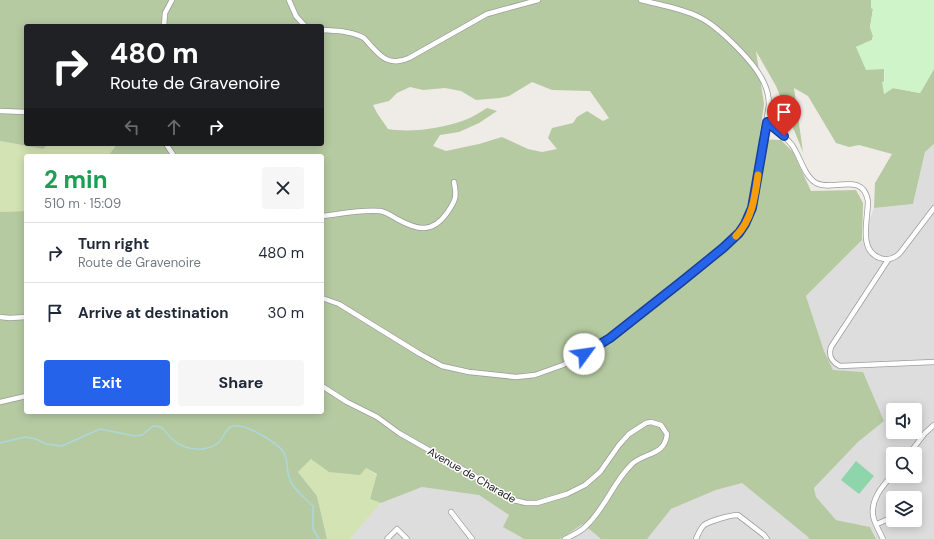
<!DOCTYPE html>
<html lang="en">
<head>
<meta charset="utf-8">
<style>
	body { margin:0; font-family:"DM Sans",sans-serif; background:#f6f6f7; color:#1f2937; height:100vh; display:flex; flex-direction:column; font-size:15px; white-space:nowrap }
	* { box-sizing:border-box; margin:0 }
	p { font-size:13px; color:#747a83 }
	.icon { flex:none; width:22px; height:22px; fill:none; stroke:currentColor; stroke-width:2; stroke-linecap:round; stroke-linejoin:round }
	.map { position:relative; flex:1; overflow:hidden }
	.details { position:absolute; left:24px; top:154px; width:300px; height:260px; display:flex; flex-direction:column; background:#fff; border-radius:4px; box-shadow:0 2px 10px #0003 }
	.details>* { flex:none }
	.hud { position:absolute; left:24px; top:24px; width:300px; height:122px; border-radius:4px; box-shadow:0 2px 10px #0003; background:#202124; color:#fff; overflow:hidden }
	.controls { position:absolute; left:886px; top:403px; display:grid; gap:8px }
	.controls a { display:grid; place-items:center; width:36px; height:36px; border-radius:4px; background:#fff; box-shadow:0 2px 10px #0003; font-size:20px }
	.pin { position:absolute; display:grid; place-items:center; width:34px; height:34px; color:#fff; margin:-41px -17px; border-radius:50% 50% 50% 0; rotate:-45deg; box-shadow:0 0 4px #0007 }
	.pin .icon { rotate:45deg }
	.me { position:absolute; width:44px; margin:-22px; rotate:59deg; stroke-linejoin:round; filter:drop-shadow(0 0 3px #0008) }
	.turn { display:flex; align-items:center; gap:14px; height:84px; padding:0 20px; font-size:18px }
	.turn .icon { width:52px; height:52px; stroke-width:2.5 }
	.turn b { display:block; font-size:28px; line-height:34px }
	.lanes { display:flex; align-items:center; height:38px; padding:0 20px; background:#0003; justify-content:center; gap:20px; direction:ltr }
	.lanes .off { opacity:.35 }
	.round { display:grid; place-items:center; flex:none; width:42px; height:42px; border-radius:4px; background:#f6f6f7 }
	.overview { display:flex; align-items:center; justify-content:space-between; height:68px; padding:0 20px }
	h1 { font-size:24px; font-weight:700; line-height:30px; color:#1e9e55 }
	.button { display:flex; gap:8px; margin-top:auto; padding:8px 20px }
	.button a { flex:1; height:46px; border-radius:4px; background:#2563eb; color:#fff; font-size:16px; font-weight:700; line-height:46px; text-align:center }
	.button a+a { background:#f6f6f7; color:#1f2937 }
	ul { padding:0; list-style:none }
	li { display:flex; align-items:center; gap:12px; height:60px; padding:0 20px; border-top:1px solid #e0e1e3 }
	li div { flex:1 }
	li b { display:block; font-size:15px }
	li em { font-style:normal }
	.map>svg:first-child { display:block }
</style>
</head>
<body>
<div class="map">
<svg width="934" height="539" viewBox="0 0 934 539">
	<rect width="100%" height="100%" fill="#efebe7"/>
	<g fill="#dedddd" fill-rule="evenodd">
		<path d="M 934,144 L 934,539 L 876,539 L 870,527 L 836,520 L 816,498 L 814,488 L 858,442 L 884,421 L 833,370 L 824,351 L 806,296 L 862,240 L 874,208 L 913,204 L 925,152 ZM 893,410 L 915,410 L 915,432 L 893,432 ZM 893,454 L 915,454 L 915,476 L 893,476 ZM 893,498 L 915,498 L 915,520 L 893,520 Z"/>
		<polygon points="742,483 808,537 809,539 646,539 671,509 716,490"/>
		<polygon points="422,487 479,494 509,515 504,527 524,539 350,539 381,503"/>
		<polygon points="583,524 601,539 560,539"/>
	</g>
	<g fill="#d4e3b3">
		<polygon points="0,141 42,149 49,144 117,144 108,156 26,156 26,211 0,212"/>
		<polygon points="311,459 366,468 377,475 370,499 381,503 350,539 327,539 317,496 298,472"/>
	</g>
	<path fill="#b5caa1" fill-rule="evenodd" d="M 0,0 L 871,0 L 871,8 L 873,9 L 870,27 L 873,36 L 872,40 L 856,47 L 884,69 L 884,94 L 893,88 L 920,93 L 934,69 L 934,144 L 925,152 L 913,204 L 874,208 L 875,183 L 892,154 L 859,145 L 849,147 L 836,143 L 808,96 L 794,88 L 803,152 L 776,86 L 756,51 L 764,104 L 759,139 L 781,140 L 793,152 L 811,191 L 856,190 L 863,203 L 862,240 L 806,296 L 824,351 L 833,370 L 863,372 L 884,421 L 858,442 L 814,488 L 816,497 L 836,520 L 870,527 L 876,539 L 809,539 L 808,537 L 742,483 L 716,490 L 671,509 L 647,539 L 601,539 L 583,524 L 560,539 L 524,539 L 503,527 L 509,515 L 479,495 L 422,487 L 381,503 L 370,499 L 377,474 L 366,468 L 360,475 L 329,472 L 311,459 L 298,472 L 317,496 L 327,539 L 0,539 L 0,212 L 26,211 L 26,412 L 322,412 L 322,156 L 108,156 L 117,144 L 322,144 L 322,26 L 26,26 L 26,144 L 49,144 L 43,149 L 0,141 ZM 532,82 L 552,90 L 590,91 L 609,118 L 603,121 L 587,111 L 577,117 L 573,123 L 552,128 L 548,138 L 557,149 L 542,152 L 528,149 L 502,137 L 479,144 L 446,151 L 433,146 L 440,135 L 459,132 L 479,123 L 497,111 L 487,108 C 480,112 473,117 465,120 C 443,128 412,133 388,129 L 377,113 L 373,105 L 389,101 L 397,93 L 410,87 L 423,90 L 445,88 L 461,91 L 476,100 L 500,98 L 509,96 Z"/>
	<polygon fill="#cff4ca" points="871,0 934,0 934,69 920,93 893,88 884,94 882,82 885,81 884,69 866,70 856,47 872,40 873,36 870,27 873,9 871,8"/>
	<polygon fill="#8ed5ac" points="856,461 874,476 859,494 841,480"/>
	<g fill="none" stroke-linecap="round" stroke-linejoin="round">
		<path stroke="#add7d8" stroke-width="1.5" d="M 0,443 L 25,437 L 36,439 L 46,444 L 62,446 L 100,429 L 135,436 L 142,435 L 153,426 C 166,426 164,432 172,439 C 178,445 188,449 197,449 C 203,450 214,447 219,442 C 224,437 225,428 233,426 C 245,423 281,444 285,455 C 289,465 285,472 292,484 C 297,492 306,499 313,506 L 313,529 L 319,539"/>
		<g stroke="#9d9d9d" stroke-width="6">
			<g id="minor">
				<polyline points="289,0 296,16 305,26"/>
				<polyline points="164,26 165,13 172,0"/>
				<path d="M 322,30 C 336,31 352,31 364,38 C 378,53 386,68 409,58 L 487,14 L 538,0"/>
				<polyline points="0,111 26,112"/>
				<path d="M 767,122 C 775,129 785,136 792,145 C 800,156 804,176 816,183 C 833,192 863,171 868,201 C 868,219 858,251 880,258 C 888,261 894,259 900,253 L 934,208"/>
				<polyline points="166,144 174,156"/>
				<path d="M 322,216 C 340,214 363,209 380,211 C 386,212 392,216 397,219 C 417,230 432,234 447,213 C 456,200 457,197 454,182"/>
				<path d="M 888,260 L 831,347 C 828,357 832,362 840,366 L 934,362"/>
				<path d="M 322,298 L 339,304 L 420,354 L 442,366 L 469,372 L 516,377 L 535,375 L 563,365 L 593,349 L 610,338 L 681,282 L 723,249 L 739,233 L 745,223 L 752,208 L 769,105 C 769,96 766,86 762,79 C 752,60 718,26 699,17 C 681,8 660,5 641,0"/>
				<polyline points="0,317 10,318 26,317"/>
				<path d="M 322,386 L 347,402 L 377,417 L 399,433 L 492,486 L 514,500 L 526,503 L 537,503 L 567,494 L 585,485 L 600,472 L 619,445 L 629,434 L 646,423 L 651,422 L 661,425 L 667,434 C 665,456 645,452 632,464 C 613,482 605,509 586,526 C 581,532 572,535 565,539"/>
				<polyline points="0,402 26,396"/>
				<polyline points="909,454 925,433 934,425"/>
				<polyline points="451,512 472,539"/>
				<polyline points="910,520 911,523"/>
				<polyline points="877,524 893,517"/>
				<polyline points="387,539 397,529 407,539"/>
				<path d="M 696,539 C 698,534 700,529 704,525 C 710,521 730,515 738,515 L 764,535 L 767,539"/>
				<path d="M 883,539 C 880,532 874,523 873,515 C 871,498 883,486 893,474"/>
			</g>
		</g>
		<use href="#minor" stroke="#fff" stroke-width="4.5"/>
	</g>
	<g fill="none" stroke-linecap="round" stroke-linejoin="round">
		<g stroke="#184099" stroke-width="10">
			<polyline id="route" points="584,354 610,338 681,282 723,248 739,233 745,224 752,208 767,122 784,136"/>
		</g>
		<use href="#route" stroke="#2563eb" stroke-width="7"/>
		<path stroke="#f59e0b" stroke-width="7" d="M 736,236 C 752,220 755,197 758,175"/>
	</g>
	<g text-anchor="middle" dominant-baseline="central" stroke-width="3" stroke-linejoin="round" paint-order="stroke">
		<g font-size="11" fill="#202020" stroke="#fff">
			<text transform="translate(472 475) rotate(30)">Avenue de Charade</text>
		</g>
	</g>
</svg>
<div class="controls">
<a><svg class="icon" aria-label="sound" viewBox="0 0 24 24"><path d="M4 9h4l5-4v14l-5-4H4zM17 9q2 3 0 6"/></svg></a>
<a><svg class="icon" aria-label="search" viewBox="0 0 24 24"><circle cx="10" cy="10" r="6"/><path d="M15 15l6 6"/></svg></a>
<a><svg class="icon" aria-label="layers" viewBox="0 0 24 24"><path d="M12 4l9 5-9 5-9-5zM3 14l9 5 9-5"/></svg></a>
</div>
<div class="pin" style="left:784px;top:136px;background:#d93025"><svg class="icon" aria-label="arrive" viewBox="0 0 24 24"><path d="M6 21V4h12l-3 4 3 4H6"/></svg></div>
<svg class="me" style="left:584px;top:354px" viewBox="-20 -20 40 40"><circle r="19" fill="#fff"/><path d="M0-13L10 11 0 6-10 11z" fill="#2563eb"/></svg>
<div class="hud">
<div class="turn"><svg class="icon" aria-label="right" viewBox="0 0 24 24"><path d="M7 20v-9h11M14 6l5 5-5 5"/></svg><div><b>480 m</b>Route de Gravenoire</div></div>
<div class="lanes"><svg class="icon off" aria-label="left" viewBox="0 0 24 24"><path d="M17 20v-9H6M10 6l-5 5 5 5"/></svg><svg class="icon off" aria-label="ahead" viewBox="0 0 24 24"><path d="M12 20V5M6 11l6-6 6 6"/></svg><svg class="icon" aria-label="right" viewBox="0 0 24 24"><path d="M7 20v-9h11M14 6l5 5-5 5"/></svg></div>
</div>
<section class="details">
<div class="overview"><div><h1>2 min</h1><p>510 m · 15:09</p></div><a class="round"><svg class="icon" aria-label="close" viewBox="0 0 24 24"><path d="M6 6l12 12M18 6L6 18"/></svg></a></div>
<ul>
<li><svg class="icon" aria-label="right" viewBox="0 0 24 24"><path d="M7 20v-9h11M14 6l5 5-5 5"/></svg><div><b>Turn right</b><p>Route de Gravenoire</p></div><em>480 m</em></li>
<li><svg class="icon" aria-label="arrive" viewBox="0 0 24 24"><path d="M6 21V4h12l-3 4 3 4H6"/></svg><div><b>Arrive at destination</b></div><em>30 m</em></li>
</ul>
<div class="button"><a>Exit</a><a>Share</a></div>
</section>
</div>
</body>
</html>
